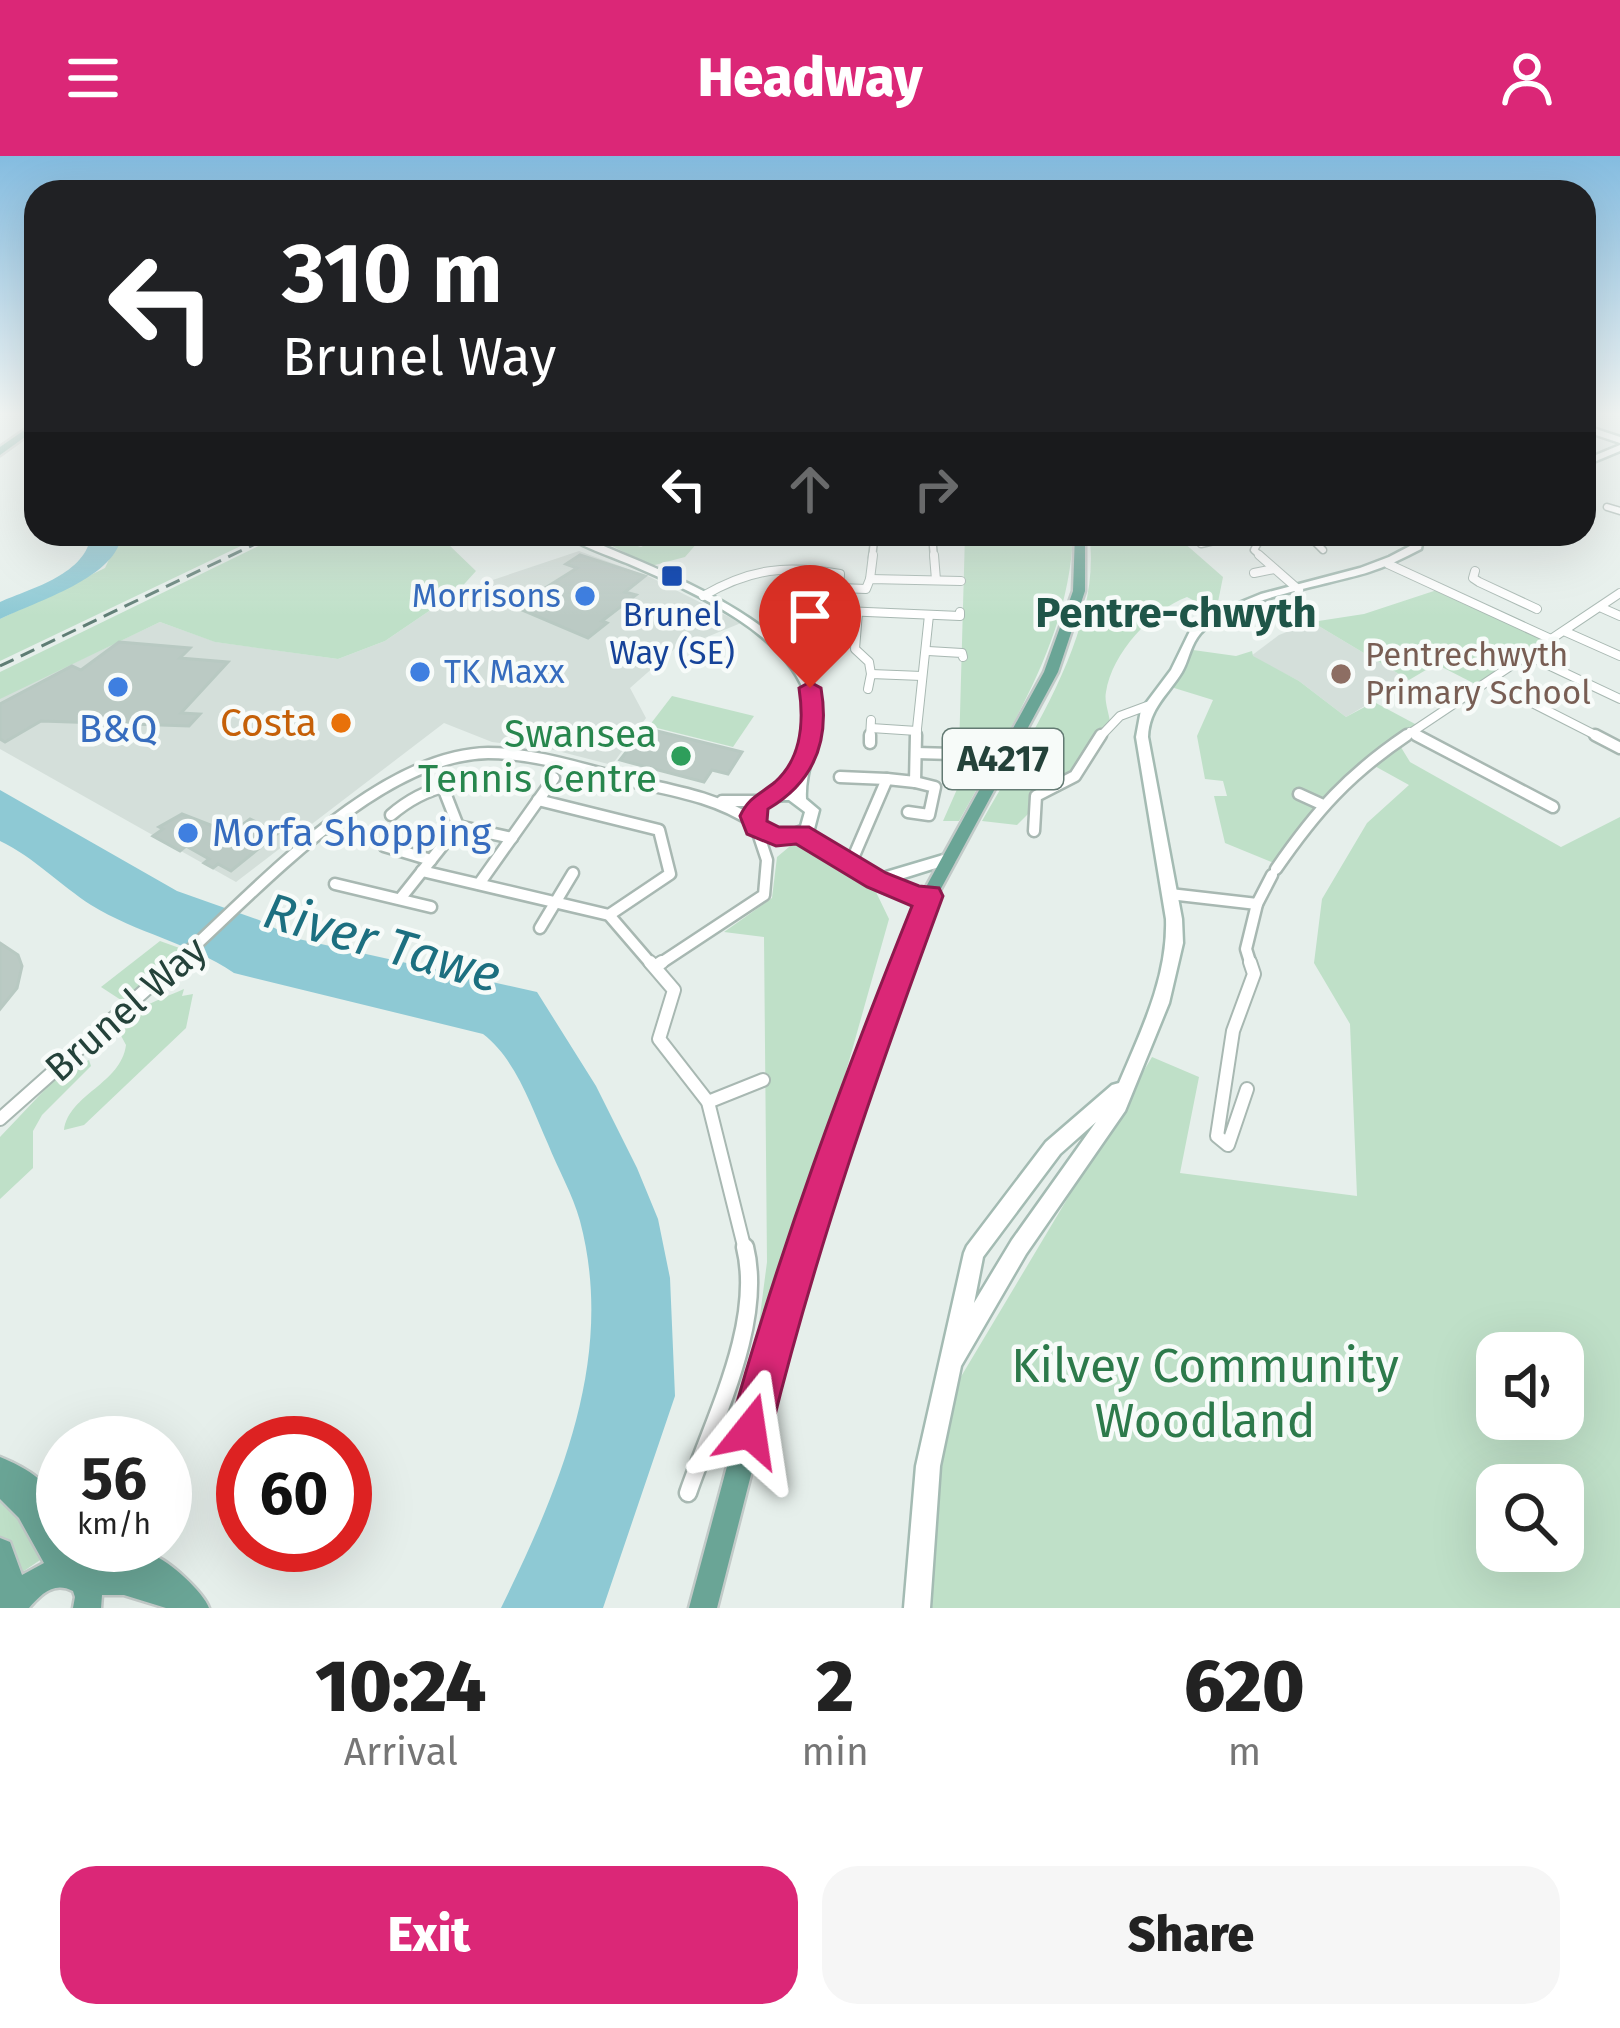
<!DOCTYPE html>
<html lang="en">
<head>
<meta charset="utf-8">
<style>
	body { margin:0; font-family:"Fira Sans",sans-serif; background:#f6f6f6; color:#222; height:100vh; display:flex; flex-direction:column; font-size:45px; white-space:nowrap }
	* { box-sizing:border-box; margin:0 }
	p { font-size:39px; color:#767676 }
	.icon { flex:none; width:66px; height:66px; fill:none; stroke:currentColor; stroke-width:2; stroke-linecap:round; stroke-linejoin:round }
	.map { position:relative; height:1452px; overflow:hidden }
	.sheet { display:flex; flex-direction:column; background:#fff; flex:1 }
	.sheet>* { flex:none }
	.top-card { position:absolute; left:24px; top:24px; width:1572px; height:366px; border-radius:36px; box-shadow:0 12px 48px #0002; background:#202124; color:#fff; overflow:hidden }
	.buttons { position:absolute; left:1476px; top:1176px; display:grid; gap:24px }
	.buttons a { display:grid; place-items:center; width:108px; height:108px; border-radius:24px; background:#fff; box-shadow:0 12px 48px #0002; font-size:60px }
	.speed { position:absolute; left:36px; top:1260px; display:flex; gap:24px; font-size:60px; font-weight:700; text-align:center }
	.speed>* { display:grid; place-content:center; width:156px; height:156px; border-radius:50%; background:#fff; box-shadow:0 12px 48px #0002; line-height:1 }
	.speed small { font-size:30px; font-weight:400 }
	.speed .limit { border:18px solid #d22; background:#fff; color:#111 }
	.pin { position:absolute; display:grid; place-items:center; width:102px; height:102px; color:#fff; margin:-123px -51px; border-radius:50% 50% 50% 0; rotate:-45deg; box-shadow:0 0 12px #0007 }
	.pin .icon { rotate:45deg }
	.me { position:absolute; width:132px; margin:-66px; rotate:15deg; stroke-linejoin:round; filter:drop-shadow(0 0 9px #0008) }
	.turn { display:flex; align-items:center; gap:42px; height:252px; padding:0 60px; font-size:54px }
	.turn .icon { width:156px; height:156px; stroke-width:2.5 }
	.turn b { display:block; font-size:84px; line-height:102px }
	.lanes { display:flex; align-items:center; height:114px; padding:0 60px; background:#0003; justify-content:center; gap:60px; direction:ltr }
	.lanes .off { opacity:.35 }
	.eta { display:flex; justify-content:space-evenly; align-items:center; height:204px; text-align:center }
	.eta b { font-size:72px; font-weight:800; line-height:84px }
	.button { display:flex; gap:24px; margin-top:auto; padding:24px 60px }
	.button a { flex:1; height:138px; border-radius:36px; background:#db2777; color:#fff; font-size:48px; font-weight:800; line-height:138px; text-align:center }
	.button a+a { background:#f6f6f6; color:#222 }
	header { display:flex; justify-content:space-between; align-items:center; height:156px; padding:0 60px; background:#db2777; color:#fff; font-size:54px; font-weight:800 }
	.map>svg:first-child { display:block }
</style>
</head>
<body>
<header><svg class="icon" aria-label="menu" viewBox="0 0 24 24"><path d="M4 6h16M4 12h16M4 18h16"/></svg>Headway<svg class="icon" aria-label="person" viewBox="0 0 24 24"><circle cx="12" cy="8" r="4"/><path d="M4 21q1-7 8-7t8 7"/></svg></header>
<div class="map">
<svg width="1620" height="1452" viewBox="0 0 1620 1452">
	<rect width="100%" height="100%" fill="#e6efeb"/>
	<g fill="#d4dfda">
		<polygon points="579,395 650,421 741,467 685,490 681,487 630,532 646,562 612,609 554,594 492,586 444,567 236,726 0,593 0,542 160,466 216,486 338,503 385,485 457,436"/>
		<polygon points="1312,466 1409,524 1346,561 1299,525 1251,500 1279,479"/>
	</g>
	<g fill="#bfe0c8" fill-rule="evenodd">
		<polygon points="121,378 266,378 0,505 0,463 105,412"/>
		<polygon points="283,378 395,378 449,389 476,415 457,436 385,485 338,503 215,486 160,466 0,543 0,516"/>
		<polygon points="589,378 621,378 617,384 641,391 667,378 705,378 685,401 651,410"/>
		<path d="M 965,378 L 1073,378 C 1069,486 1009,573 959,665 L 943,665 L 958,631 Z"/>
		<path d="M 1089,378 L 1174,378 L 1223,421 L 1216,456 L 1187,441 C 1152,454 1112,497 1106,536 C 1104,545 1109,557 1110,566 L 1098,577 L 1079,616 L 1037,639 L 1034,652 L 1017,669 L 982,665 C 1027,585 1104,473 1089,378 Z"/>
		<polygon points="1440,433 1548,483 1477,529 1436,508 1409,524 1312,466 1364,458"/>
		<polygon points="1193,494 1236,500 1252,495 1253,500 1299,525 1346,561 1374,546 1417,569 1334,631 1276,708 1225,687 1214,640 1227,640 1223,625 1205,623 1197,580 1213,544 1171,531"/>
		<polygon points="672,540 754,560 733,591 649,570"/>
		<path d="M 1399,588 L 1410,606 L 1561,691 L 1620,661 L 1620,1452 L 932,1452 L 940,1315 L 956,1229 L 1152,901 L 1199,921 L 1180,1017 L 1357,1040 L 1350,868 L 1314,807 L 1322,743 L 1367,667 L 1409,629 L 1371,608 ZM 1497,1197 L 1563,1197 L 1563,1263 L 1497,1263 ZM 1497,1329 L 1563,1329 L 1563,1395 L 1497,1395 Z"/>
		<polygon points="804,685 834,712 876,736 889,763 829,976 775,1147 758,1175 767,1106 764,781 724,776 772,742 777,701 795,686"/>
		<polygon points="160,785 185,794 124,846 101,831"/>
		<path d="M 184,833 L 182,840 L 193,838 L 186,872 L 84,969 L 64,974 C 69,938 121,928 126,889 L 119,876 C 132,851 159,844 184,833 Z"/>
		<polygon points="89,904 91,910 42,959 33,975 33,1012 0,1043 0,981 54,924"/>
		<polygon points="0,1341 13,1352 43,1402 21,1417 13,1391 0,1380"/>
	</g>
	<g fill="#8ec9d4">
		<path d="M 91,378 L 121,378 C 120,420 35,446 0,463 L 0,446 C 32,432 87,418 91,378 Z"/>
		<path d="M 0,634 L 177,735 L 259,764 L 294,782 L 537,836 L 596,930 L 637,1012 L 658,1063 L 670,1122 L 675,1240 L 603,1452 L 501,1452 C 560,1331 616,1201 580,1065 C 573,1039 558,1013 548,988 C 532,952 516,903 483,878 L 234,817 C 190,787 136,777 91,749 C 60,729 35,702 0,685 Z"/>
	</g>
	<g fill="#bbcac4" stroke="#b8c9c2" stroke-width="3">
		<polygon points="580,399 645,420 625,436 636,439 602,465 607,467 588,482 515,451 577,412 566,408"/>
		<polygon points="119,486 190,492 180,502 228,506 181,557 200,558 189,570 41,565 5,586 0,583 0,548 72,510 81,514"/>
		<polygon points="645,572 742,596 728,618 712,614 704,626 620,604"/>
		<polygon points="182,658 231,677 250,663 278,677 231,715 218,708 213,712 204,707 209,703 186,690 180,695 153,680 163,673 159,671"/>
		<polygon points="0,787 18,799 22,810 17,832 0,853"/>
	</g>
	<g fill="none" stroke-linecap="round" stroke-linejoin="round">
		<g stroke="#a8b8b2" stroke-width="9">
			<g id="street-far4">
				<polyline points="1607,351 1620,355"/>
				<polyline points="932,378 934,402"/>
				<polyline points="1307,378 1323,394"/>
				<polyline points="820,382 874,385 872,402"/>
				<polyline points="1201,388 1227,382 1255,386"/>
				<polyline points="1263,402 1254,394 1263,378"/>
			</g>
		</g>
		<g stroke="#a8b8b2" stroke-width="10">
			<g id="street-far3">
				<polyline points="934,399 936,424"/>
				<polyline points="1259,399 1299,434"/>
				<polyline points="1388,408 1553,484"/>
				<polyline points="1475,415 1473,422 1479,426 1537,453"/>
				<polyline points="1254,417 1274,413"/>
				<polyline points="870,423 873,399"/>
				<polyline points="840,432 866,433 870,423 961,425"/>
				<path d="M 703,440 C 751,412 786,409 840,418 L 838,451 L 844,455 L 960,460 L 960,456"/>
				<polyline points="1602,452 1620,460"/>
				<polyline points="858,456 855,493 869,506 871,518"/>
				<polyline points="1566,476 1620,500"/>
				<polyline points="928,495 962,497 963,501"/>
				<polyline points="1529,500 1620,543"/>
				<polyline points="1491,526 1601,582"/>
				<polyline points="868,533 871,518 922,520"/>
				<polyline points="871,572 917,575"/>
				<polyline points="1410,576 1422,582"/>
				<polyline points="870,582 871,564"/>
				<polyline points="916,582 929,459"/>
				<polyline points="1099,582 1120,560 1147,550"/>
				<polyline points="1403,582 1620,437"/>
			</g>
		</g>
		<g stroke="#a8b8b2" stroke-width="15">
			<g id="street-far2">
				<polyline points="1416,579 1553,651"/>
				<polyline points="1595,579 1620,592"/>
				<polyline points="870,587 870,579"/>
				<polyline points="916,597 953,598"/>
				<polyline points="840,621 887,623"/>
				<polyline points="442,629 458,670"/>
				<polyline points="1299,638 1321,648"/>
				<polyline points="538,644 659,674 670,718 609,759"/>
				<polyline points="722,645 762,645"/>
				<polyline points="908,656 929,659 935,631 915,626"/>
				<path d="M 391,659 C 427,628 465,622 511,629"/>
				<polyline points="458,670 512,682"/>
				<polyline points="1034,675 1036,640 1075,620 1101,579"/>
				<polyline points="384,690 431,704"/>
				<polyline points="853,702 887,623 915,626 916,579"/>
				<path d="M 1276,713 C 1316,655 1348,619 1407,579"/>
				<polyline points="422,715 609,759 652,809"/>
				<polyline points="335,728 431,751"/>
				<polyline points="479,728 554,622"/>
				<polyline points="1170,738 1257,748 1272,719"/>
				<polyline points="400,743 458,670"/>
				<polyline points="540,772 573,717"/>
				<path d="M 174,809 C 255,737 376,599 488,597 C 530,597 573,610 614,621 C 661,633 712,638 753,666"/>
				<polyline points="658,809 764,739 767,704 756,671"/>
				<polyline points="1251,809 1246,793 1257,748"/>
			</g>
		</g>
		<g stroke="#a8b8b2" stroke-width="16">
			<g id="street-far1">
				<polyline points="650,806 674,834 659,883 708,946 745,1094"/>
				<polyline points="656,810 662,806"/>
				<polyline points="1247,933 1228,989 1217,980 1233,875 1254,818 1250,806"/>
				<polyline points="708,946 763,924"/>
				<polyline points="0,963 177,806"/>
			</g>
		</g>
		<g stroke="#a8b8b2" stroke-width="21">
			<path id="street" d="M 688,1337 C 713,1264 764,1167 745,1091"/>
		</g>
		<g stroke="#a4bbb3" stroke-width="5">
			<g id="secondary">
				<polygon points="1584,269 1620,281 1620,287 1584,275"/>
				<polygon points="1620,289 1620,295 1584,310 1584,304"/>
				<path d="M 562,378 L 575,378 C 644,408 810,466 820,551 C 824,581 804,610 806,643 L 819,654 L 814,673 L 811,677 L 886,724 L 884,720 L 886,716 L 950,697 L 955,698 L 957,702 L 955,706 L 891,726 L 886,724 L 912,733 L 934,736 L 937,740 L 934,744 C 882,753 840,706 797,683 L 785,687 L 751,675 L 745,660 C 755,639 770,634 792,634 C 792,605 815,574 807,544 C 789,476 688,434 629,408 C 607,399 582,391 562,378 ZM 789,644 L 805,656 L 801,670 L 785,676 L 762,668 L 759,660 C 765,647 775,644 789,644 Z"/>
				<path d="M 1415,378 L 1472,378 L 1467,381 L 1423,383 L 1421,393 C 1404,402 1387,410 1369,416 C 1326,430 1222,444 1197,482 C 1190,492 1188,506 1182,516 C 1168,539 1149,552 1148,581 L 1182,763 L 1183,787 L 1169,847 L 1125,955 L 1026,1098 L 961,1210 L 940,1310 L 930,1452 L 904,1452 L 916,1310 L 964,1097 L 967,1090 L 1046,986 L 1112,929 L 1119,927 C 1141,875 1168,821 1166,763 L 1136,581 L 1141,554 L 1171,514 L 1190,475 L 1207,460 L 1261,438 L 1360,412 L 1389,401 L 1412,389 ZM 1096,966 L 1012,1084 L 974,1147 L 983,1101 L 1060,998 Z"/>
			</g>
		</g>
		<g stroke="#c2cac8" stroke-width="5">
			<g id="primary">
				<polygon points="36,266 36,273 0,299 0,291"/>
				<polygon points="1075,378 1085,378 1085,435 1058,516 937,740 876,904 793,1154 717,1452 689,1452 769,1154 856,904 921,740 1044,516 1073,435"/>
				<path d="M 0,1301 C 25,1311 58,1330 63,1359 C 65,1368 63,1380 63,1389 L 86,1389 L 92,1394 C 111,1396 133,1395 152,1399 C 169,1404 204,1437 209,1452 L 166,1452 L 124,1439 L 102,1439 L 101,1452 L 73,1452 L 75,1441 L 73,1435 C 54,1425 41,1438 29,1452 L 0,1452 L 0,1382 L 10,1386 L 22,1419 L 44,1407 L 19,1362 L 0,1343 Z"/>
			</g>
		</g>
		<use href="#street-far4" stroke="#fff" stroke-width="6"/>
		<use href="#street-far3" stroke="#fff" stroke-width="8"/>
		<use href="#street-far2" stroke="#fff" stroke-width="10"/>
		<use href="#street-far1" stroke="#fff" stroke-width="12"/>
		<use href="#street" stroke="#fff" stroke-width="16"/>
		<use href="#secondary" fill="#fff" fill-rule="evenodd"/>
		<use href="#primary" fill="#6aa596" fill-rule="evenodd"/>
		<polyline stroke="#5f7d75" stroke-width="3" stroke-dasharray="15 8" stroke-linecap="butt" points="0,510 276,378"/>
	</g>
	<linearGradient id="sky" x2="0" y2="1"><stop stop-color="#84bce0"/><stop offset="0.56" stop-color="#f4f8f6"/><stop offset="1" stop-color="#f4f8f6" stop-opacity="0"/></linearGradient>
	<rect width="1620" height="460" fill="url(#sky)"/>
	<path fill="#db2777" stroke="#8e194d" stroke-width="3" d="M 810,526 L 821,532 C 830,584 814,626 768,653 L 767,665 L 779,671 L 809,671 L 886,717 L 919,730 L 939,732 L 943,740 C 878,916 816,1092 771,1275 L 765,1290 L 750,1296 L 735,1290 L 729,1275 C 778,1096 843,922 912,750 L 867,731 L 796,688 L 776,690 L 747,678 L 740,660 C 749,641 759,639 775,626 C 802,602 804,565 799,532 Z"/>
	<rect fill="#1a4fb4" stroke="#f7fbf9" stroke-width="4.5" x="660" y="408" width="24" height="24" rx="6"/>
	<g fill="#3f7fe0" stroke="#f7fbf9" stroke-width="4.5">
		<circle cx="585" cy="440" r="12"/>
		<circle cx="420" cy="516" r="12"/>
		<circle cx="118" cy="531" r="12"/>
		<circle cx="188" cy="677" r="12"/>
	</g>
	<circle fill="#8d6e63" stroke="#f7fbf9" stroke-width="4.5" cx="1341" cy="518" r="12"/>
	<circle fill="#e8710a" stroke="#f7fbf9" stroke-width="4.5" cx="341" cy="567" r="12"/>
	<circle fill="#2e9e5b" stroke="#f7fbf9" stroke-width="4.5" cx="681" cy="600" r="12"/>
	<g text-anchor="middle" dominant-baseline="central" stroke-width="9" stroke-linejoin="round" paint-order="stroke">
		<g font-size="33" fill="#366cbe" stroke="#f7fbf9" text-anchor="end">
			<text x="561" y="440">Morrisons</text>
			<text x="444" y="516" text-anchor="start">TK Maxx</text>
		</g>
		<g font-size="33" fill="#164399" stroke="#f7fbf9">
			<text x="672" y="459">Brunel<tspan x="672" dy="38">Way (SE)</tspan></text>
		</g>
		<g font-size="33" fill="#785e54" stroke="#f7fbf9" text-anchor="start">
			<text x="1365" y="499">Pentrechwyth<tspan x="1365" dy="38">Primary School</tspan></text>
		</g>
		<rect fill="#f7fbf9" stroke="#637a73" stroke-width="3" x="943" y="573" width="120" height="60" rx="9"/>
		<g font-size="36" font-weight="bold" fill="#24423a">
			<text x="1003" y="603">A4217</text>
		</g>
		<g font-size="39" fill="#c56008" stroke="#f7fbf9" text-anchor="end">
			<text x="317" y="567">Costa</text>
		</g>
		<g font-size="39" fill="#366cbe" stroke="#f7fbf9">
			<text x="118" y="573">B&amp;Q</text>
			<text x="212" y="677" text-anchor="start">Morfa Shopping</text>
		</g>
		<g font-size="39" fill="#27864d" stroke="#f7fbf9" text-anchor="end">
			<text x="657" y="578">Swansea<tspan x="657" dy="45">Tennis Centre</tspan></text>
		</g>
		<g font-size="39" fill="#24423a" stroke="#f7fbf9">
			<text transform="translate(126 853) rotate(-41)">Brunel Way</text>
		</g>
		<g font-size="42" font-weight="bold" fill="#1f5548" stroke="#f7fbf9">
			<text x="1176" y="457">Pentre-chwyth</text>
		</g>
		<g font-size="48" fill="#2d7a4b" stroke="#f7fbf9">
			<text x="1205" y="1210">Kilvey Community<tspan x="1205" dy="55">Woodland</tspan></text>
		</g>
		<g font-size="51" font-style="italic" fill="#1c6f80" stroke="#f7fbf9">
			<text transform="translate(382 787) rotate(16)">River Tawe</text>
		</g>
	</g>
</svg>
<div class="buttons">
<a><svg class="icon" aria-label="sound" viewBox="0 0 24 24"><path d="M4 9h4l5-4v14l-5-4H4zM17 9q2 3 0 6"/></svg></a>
<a><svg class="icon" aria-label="search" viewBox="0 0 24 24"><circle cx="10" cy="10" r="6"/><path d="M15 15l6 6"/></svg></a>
</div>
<div class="speed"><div>56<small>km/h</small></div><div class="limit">60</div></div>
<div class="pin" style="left:810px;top:532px;background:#d93025"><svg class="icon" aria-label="arrive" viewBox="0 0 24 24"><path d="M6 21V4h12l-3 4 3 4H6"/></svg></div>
<svg class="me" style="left:750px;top:1275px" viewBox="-20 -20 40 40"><path d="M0-17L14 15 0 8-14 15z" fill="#db2777" stroke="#fff" stroke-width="4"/></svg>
<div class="top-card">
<div class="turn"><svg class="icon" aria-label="left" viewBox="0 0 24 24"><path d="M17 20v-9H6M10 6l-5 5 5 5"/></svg><div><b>310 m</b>Brunel Way</div></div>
<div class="lanes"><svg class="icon" aria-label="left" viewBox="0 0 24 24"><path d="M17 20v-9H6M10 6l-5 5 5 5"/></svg><svg class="icon off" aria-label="ahead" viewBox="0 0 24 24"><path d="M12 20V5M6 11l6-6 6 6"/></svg><svg class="icon off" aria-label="right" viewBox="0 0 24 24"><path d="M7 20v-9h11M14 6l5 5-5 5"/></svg></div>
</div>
</div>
<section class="sheet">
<div class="eta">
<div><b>10:24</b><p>Arrival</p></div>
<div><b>2</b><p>min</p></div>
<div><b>620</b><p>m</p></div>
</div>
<div class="button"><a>Exit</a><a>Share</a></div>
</section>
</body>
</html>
